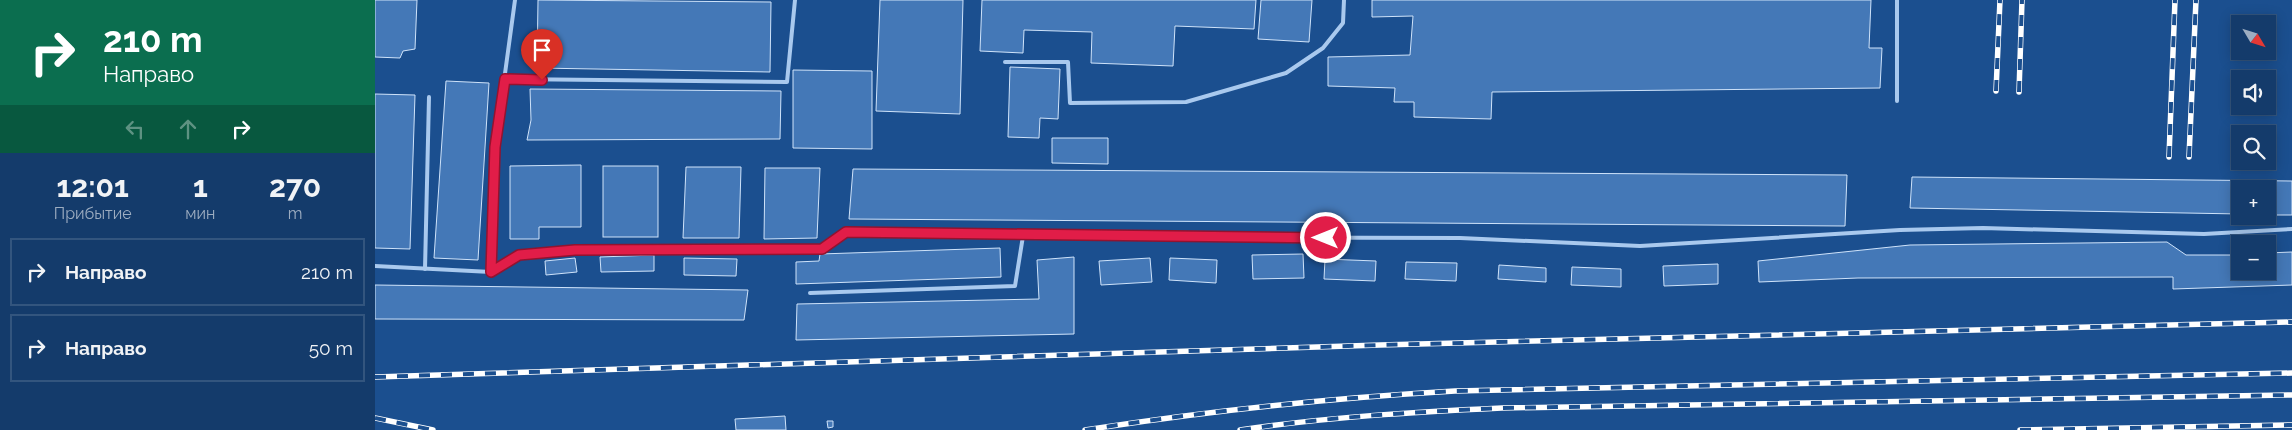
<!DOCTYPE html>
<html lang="ru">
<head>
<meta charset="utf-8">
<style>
	body { margin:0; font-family:Raleway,sans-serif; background:#1d4271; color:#f1f3f6; height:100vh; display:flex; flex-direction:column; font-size:19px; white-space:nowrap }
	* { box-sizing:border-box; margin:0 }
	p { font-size:16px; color:#9dadc1 }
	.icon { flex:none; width:28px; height:28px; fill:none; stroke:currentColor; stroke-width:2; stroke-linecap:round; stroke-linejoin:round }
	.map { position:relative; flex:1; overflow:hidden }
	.sheet { display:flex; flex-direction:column; background:#143b6b; width:375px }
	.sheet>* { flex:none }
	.guide { background:#0b6e4f; color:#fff; overflow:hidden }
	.needle { width:32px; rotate:128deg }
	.buttons { position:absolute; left:1856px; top:15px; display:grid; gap:10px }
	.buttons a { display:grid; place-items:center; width:45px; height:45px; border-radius:0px; background:#143b6b; box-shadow:0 2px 12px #0003,0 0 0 1px #33557e; font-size:25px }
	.pin { position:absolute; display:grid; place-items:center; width:42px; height:42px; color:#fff; margin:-51px -21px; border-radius:50% 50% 50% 0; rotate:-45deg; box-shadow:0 0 5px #0007 }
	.pin .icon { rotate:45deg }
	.me { position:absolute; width:55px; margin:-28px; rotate:270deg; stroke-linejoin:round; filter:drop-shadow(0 0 4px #0008) }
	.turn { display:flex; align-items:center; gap:18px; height:105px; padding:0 20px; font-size:22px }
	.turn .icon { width:65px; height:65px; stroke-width:2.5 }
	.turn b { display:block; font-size:35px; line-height:42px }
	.lanes { display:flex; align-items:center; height:48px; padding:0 20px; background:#0003; justify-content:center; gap:25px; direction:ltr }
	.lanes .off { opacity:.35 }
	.eta { display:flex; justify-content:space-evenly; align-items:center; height:85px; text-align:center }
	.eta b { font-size:30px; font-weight:700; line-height:35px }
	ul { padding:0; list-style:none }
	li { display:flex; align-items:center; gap:15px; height:68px; margin:0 10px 8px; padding:0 10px; border:2px solid #33557e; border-radius:0px }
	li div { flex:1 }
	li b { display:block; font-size:19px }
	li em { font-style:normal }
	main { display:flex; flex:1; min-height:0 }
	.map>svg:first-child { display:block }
</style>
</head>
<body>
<main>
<section class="sheet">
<div class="guide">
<div class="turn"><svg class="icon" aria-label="right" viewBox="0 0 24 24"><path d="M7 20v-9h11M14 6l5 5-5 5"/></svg><div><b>210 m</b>Направо</div></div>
<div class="lanes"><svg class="icon off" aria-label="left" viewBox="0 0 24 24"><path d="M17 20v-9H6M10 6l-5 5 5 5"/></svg><svg class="icon off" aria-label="ahead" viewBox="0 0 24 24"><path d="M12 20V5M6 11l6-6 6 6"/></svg><svg class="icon" aria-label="right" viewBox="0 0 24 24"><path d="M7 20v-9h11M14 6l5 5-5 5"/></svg></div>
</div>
<div class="eta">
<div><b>12:01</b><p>Прибытие</p></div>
<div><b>1</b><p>мин</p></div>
<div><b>270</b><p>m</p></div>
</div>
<ul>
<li><svg class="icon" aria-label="right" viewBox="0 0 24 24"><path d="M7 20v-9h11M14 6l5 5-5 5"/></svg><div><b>Направо</b></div><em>210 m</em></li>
<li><svg class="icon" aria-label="right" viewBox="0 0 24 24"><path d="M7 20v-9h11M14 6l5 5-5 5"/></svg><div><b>Направо</b></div><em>50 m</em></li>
</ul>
</section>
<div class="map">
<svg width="1917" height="430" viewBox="0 0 1917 430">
	<rect width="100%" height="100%" fill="#1b4f8f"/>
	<g fill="#4478b7" stroke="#cfe3fa">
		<polygon points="0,0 42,0 40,49 28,51 25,58 0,57"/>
		<polygon points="163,0 396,2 395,72 162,68"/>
		<polygon points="505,0 588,0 585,114 501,111"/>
		<polygon points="607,0 881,0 879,29 800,26 798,66 716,63 717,32 649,30 648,53 605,51"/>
		<polygon points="886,0 937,0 934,42 883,39"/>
		<polygon points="997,0 1496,0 1494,48 1507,48 1505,88 1117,92 1116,119 1039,117 1039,102 1019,102 1020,88 953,86 953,57 1035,55 1038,16 997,17"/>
		<polygon points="635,67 685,69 683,119 665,118 664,138 633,137"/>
		<polygon points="418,70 497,71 497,149 418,148"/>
		<polygon points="71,81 114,83 103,260 59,258"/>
		<polygon points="155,89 406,91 405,139 152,140 156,120"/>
		<polygon points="0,94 40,95 35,249 0,248"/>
		<polygon points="677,138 733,138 733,164 677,163"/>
		<polygon points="206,165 206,227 164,227 164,239 135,239 135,166"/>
		<rect x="228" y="166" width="55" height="71"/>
		<polygon points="311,167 366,167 364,238 308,238"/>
		<polygon points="390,168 445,168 442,238 389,239"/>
		<polygon points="478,169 1472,175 1470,226 474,219"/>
		<polygon points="1537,177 1917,181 1917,215 1892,215 1892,189 1865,189 1865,214 1535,208"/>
		<polygon points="1792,242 1811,255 1865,255 1865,271 1892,271 1892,253 1917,252 1917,285 1798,289 1798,277 1483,278 1384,282 1383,261 1535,245"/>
		<polygon points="625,248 626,277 421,284 421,262 444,261 445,254"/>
		<polygon points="928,254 929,278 878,279 877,255"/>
		<polygon points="279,255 279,271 226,272 225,257"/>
		<polygon points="699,257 699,334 421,340 422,304 664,299 662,260"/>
		<polygon points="200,258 202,272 171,275 170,261"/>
		<polygon points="309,258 362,259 361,276 309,275"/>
		<polygon points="775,258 777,282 726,285 724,261"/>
		<polygon points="795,258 842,260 841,283 794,280"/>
		<polygon points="950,259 1001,261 1000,281 949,279"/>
		<polygon points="1031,262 1082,263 1081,281 1030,279"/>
		<polygon points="1343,264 1343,284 1289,286 1288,266"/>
		<polygon points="1124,265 1171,268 1171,282 1123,279"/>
		<polygon points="1197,267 1246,269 1246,287 1196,285"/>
		<polygon points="0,285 373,290 369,320 0,319"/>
		<polygon points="410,416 411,430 361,430 360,419"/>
		<polygon points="452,421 458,421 458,427 453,428"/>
	</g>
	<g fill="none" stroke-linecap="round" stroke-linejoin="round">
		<g stroke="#a9c9ee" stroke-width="4">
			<polyline points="630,62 693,62 695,103 811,102 911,73 948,48 968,23 969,0"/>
			<polyline points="130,79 412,82 420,0"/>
			<polyline points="1522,101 1522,0"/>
			<polyline points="0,266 116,272 144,255 200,250 447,249 471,233 760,237 1085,238 1265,246 1525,230 1608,228 1829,234 1917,229"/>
			<polyline points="50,269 54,97"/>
			<polyline points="116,272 120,147 140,0"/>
			<polyline points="435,293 640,286 648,236"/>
		</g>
		<g stroke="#fff" stroke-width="5.5">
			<g id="rail">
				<polyline points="1621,91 1625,0"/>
				<polyline points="1644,92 1647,0"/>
				<polyline points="1794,157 1800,0"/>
				<polyline points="1814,157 1821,0"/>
				<polyline points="0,377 1005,345 1917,322"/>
				<polyline points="0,418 58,430"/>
				<path d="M 710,430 C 832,411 956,398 1080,391 L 1917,373"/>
				<path d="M 865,430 C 952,417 1039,412 1127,408 L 1917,395"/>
				<polyline points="1645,430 1917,425"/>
			</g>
		</g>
		<use href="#rail" stroke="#1b4f8f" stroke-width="4" stroke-dasharray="11" stroke-linecap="butt"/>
	</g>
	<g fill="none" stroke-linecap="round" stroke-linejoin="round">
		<g stroke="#92132f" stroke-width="12">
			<polyline id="route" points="167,80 130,79 120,147 116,272 144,255 200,250 447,249 471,232 951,238"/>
		</g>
		<use href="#route" stroke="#e11d48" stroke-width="9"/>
	</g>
</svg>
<div class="buttons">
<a><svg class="needle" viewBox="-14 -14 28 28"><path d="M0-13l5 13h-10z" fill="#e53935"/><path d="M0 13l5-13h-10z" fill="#9dadc1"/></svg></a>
<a><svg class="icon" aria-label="sound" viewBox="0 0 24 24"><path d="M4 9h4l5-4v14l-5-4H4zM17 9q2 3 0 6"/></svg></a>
<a><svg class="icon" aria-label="search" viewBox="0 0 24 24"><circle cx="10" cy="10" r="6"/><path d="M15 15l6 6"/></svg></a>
<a>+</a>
<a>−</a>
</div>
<div class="pin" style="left:167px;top:80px;background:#d93025"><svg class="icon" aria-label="arrive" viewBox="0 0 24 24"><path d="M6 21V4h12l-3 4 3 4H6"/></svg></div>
<svg class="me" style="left:951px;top:238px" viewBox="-20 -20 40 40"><circle r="17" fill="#e11d48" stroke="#fff" stroke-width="3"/><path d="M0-11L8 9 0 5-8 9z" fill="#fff"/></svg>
</div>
</main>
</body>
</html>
